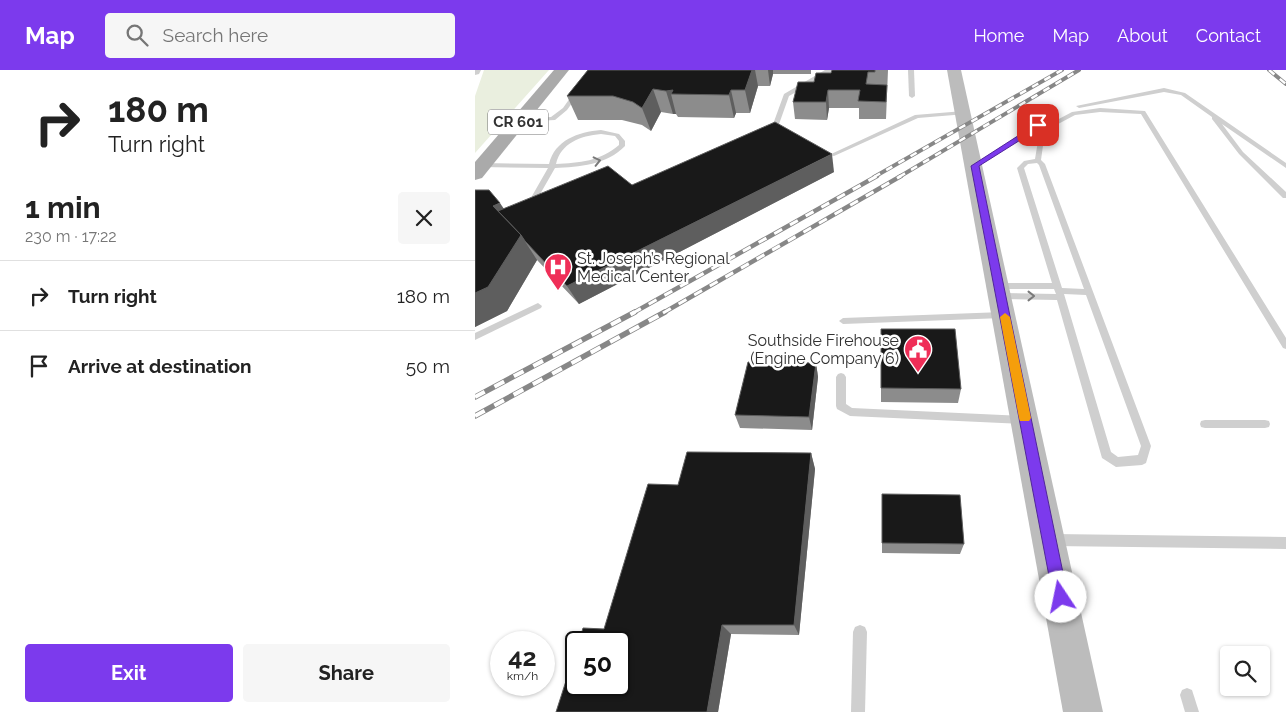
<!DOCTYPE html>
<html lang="en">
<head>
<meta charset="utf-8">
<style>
	body { margin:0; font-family:Raleway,sans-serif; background:#f6f6f6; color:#222; height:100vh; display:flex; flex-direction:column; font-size:19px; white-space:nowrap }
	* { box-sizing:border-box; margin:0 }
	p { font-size:16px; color:#767676 }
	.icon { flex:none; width:28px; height:28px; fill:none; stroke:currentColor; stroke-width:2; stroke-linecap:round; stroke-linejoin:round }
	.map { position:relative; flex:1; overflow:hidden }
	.side { display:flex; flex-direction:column; background:#fff; width:475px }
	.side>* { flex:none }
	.banner { background:#fff; color:#222; overflow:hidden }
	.buttons { position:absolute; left:745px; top:576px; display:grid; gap:10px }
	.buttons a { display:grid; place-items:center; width:50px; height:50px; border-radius:5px; background:#fff; box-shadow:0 1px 4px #0004; font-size:25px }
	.speed { position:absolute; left:15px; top:561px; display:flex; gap:10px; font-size:25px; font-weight:700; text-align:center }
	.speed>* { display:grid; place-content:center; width:65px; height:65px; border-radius:50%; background:#fff; box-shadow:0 1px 4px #0004; line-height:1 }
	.speed small { font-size:12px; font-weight:400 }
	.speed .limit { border:2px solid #111; border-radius:8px; background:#fff; color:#111 }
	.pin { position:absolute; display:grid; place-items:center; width:42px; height:42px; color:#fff; margin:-21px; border-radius:10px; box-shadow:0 2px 8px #0006 }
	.me { position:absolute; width:55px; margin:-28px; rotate:349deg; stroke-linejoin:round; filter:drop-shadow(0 0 4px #0008) }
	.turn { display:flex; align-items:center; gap:18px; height:105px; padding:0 25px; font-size:22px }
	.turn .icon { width:65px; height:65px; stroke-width:2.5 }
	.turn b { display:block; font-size:35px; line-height:42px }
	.round { display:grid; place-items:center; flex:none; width:52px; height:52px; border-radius:5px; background:#f6f6f6 }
	.headline { display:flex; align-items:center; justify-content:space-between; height:85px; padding:0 25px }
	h1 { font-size:30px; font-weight:700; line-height:38px }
	.primary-button { display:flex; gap:10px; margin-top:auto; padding:10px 25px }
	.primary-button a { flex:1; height:58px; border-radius:5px; background:#7c3aed; color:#fff; font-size:20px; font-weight:700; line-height:58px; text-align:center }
	.primary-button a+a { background:#f6f6f6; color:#222 }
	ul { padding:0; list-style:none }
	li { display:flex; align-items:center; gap:15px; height:70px; padding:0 25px; border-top:1px solid #e0e0e0 }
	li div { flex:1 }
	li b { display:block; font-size:19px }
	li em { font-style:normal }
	header { display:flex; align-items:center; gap:30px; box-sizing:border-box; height:70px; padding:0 25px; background:#7c3aed; color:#fff }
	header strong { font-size:24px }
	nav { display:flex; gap:28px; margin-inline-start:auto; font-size:18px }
	.search { width:350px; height:45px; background:#f6f6f6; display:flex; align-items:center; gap:12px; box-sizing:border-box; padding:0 18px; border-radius:5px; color:#767676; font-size:19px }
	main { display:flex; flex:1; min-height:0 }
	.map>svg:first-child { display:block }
</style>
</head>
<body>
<header>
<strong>Map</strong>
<div class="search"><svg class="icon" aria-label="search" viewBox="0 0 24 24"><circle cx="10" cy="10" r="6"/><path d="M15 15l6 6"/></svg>Search here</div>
<nav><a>Home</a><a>Map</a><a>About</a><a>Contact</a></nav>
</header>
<main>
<section class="side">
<div class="banner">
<div class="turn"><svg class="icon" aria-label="right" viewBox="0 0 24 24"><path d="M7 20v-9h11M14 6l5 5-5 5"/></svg><div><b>180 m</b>Turn right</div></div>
</div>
<div class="headline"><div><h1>1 min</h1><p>230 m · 17:22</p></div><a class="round"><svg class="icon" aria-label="close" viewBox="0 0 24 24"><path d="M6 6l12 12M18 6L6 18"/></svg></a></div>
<ul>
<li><svg class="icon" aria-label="right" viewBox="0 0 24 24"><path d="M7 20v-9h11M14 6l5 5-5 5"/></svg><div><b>Turn right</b></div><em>180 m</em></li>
<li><svg class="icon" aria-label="arrive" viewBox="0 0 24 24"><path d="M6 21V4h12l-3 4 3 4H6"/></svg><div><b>Arrive at destination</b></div><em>50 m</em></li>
</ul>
<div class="primary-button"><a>Exit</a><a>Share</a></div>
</section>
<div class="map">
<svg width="811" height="642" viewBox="0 0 811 642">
	<rect width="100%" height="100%" fill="#fff"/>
	<polygon fill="#eaefdf" points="9,0 74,0 0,83 0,26"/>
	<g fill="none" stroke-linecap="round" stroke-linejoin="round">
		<g fill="#cfcfcf" fill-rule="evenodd">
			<polygon points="115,0 121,0 92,40 80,50 42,52 42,50 44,49 76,47 88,38"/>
			<polygon points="350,0 356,0 356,2 314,26 303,57 298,58 297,57 309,24"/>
			<polygon points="433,0 439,0 440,26 437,28 434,26"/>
			<polygon points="689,18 710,23 811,93 811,98 747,54 768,82 811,122 811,128 808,128 764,84 737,49 737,47 706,25 689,22 604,38 601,36"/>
			<path d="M 625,38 L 670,41 L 811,268 L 811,279 L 808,278 L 666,44 L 625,42 L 600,45 L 570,61 L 566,90 L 570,94 L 676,376 L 671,393 L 667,395 L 641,397 L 627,388 L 582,230 L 526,229 L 522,226 L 526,223 L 581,224 L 579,219 L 524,219 L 520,216 L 524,213 L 577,213 L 542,98 L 549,91 L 560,89 L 565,59 L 597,42 ZM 562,93 L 564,95 L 609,219 L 587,218 L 549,98 L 553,94 ZM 589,224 L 611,225 L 666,376 L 663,385 L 643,387 L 636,382 Z"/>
			<polygon points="489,41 492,43 491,44 443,48 359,86 354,85 440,45"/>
			<polygon points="569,50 574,51 502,97 497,96"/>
			<path d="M 126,60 L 144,64 L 150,71 L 150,76 C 132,95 104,97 80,98 L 64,126 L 60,140 L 54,140 L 53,138 L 57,126 L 73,98 L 7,97 L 4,95 L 7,93 L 74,94 C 80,70 103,62 126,60 ZM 126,64 L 140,66 L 144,71 L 144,75 C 126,91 104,93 81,94 C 86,73 105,66 126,64 Z"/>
			<polygon points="63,233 67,236 66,238 0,270 0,263"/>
			<polygon points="528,242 532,245 528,248 368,254 364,251 368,248"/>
			<polygon points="366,303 369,304 371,307 371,334 377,338 549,346 553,347 554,350 553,353 549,354 375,346 362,339 361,336 361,307 363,304"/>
			<polygon points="730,350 790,350 794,351 795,354 794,357 790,358 730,358 726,357 725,354 726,351"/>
			<polygon points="578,464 811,467 811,479 578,476 574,474 572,470 574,466"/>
			<polygon points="385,555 390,557 392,562 390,642 376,642 378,562 380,557"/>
			<polygon points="712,618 717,620 724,642 710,642 705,625 707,620"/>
		</g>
		<polygon fill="#cfcfcf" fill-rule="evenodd" points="0,0 6,0 4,4 0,5"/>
		<polygon fill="#bcbcbc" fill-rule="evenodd" points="472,0 486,0 628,642 588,642"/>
		<polygon fill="#aaa" fill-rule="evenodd" points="79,0 94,0 7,108 0,110 0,92"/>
		<g stroke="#878787" stroke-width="4">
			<g id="rail-far2">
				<polyline points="794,0 811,14"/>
				<polyline points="399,107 587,0"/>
				<polyline points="424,107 604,0"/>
			</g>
		</g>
		<g stroke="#878787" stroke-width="4.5">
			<g id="rail-far1">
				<polyline points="158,243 402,106"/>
				<polyline points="188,243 426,106"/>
			</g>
		</g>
		<g stroke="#878787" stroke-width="5.5">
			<g id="rail">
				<polyline points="0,327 160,242"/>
				<polyline points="0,346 190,242"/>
			</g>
		</g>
		<use href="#rail-far2" stroke="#fff" stroke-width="2.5" stroke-dasharray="7" stroke-linecap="butt"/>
		<use href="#rail-far1" stroke="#fff" stroke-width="3" stroke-dasharray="9" stroke-linecap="butt"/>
		<use href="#rail" stroke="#fff" stroke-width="4" stroke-dasharray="11" stroke-linecap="butt"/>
	</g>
	<g fill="#8c8c8c">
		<polygon points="113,0 336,0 336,4 298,4 295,16 283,16 275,43 261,43 259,48 203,47 201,44 198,44 186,42 176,61 167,55 147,50 103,50 92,26"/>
		<polygon points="357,0 413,0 411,49 384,49 384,38 354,38 352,50 320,49 318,32 339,12 356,3"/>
		<polygon points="359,102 104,234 62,190 32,241 0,257 0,120 29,139 157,115"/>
		<polygon points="406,259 486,319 483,333 406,332"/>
		<polygon points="341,293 343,307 337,360 265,358 260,345"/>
		<polygon points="336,383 340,399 324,565 256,564 243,642 81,642 129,559"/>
		<polygon points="407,424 489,474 485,484 407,483"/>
	</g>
	<g fill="#5e5e5e">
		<polygon points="277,0 280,0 283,16 275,43 270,20"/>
		<polygon points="293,0 298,0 298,4 295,16"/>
		<polygon points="178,19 186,42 176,61 167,38"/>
		<polygon points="198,20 196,24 201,44 198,44 191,21"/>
		<polygon points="256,20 261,43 259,48 254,25"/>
		<polygon points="353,20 354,38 352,50 351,32"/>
		<polygon points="357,84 359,102 104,234 92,216"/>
		<polygon points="25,133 41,157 18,136"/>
		<polygon points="46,165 62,190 32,241 0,257 0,223"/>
		<polygon points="341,293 343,307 337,360 334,347"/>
		<polygon points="336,383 340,399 324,565 319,555"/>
		<polygon points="247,555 256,564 243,642 232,642"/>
	</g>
	<g fill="#191919" stroke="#5e5e5e">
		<polygon points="113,0 277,0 270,20 256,20 254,25 196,24 198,20 191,21 178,19 167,38 158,32 138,26 92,26"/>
		<polygon points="357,0 400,0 400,2 393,2 391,14 412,15 411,32 383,31 385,20 353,20 351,32 318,32 323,12 339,12 341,3 356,3"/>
		<polygon points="300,52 357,84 92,216 50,171 46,165 23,141 133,96 157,115"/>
		<polygon points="0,120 14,120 25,133 18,136 46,165 13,217 0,223"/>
		<polygon points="406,259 480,259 486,319 406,318"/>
		<polygon points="273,292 341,293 334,347 260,345"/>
		<polygon points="212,382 336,383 319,555 247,555 232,642 81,642 101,580 101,615 144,615 144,572 104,572 108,558 129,559 173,414 203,415"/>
		<polygon points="407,424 485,425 489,474 407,473"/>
	</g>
	<defs><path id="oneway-chevron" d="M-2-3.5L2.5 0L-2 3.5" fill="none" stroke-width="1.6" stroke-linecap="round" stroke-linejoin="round" transform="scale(1.25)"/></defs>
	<g stroke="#797979">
		<use href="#oneway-chevron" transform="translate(122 91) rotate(-13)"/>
		<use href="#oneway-chevron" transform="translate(556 226)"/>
	</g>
	<polygon fill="#7c3aed" stroke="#51269a" points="563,53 566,54 566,57 504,96 593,527 591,533 586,535 580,533 578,527 496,96"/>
	<polygon fill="#f59e0b" points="530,243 535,247 556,348 554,351 545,351 544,348 525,247"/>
	<defs>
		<g id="hospital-pin" transform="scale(1.4375)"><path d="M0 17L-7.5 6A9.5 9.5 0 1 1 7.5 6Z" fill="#ef2e57" stroke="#fff"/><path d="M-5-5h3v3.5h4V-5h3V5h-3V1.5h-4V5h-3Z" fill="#fff"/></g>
		<g id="civic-pin" transform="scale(1.4375)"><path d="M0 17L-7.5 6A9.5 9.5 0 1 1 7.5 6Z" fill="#ef2e57" stroke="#fff"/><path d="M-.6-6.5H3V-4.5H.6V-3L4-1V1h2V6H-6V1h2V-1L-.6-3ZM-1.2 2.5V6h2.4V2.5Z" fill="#fff"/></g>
	</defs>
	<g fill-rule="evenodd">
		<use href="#hospital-pin" x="83" y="197"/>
		<use href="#civic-pin" x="443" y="279"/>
	</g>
	<g text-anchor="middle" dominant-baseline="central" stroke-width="5" stroke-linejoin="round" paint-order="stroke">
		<rect fill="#fff" stroke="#707070" stroke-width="1" x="13" y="39.5" width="60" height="25" rx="4"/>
		<g font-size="15" font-weight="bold" fill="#323232">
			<text x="43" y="52">CR 601</text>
		</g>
		<g font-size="16" fill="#323232" stroke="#fff" text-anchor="start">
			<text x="102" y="188">St. Joseph’s Regional<tspan x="102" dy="18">Medical Center</tspan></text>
			<text x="424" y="270" text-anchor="end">Southside Firehouse<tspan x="424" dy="18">(Engine Company 6)</tspan></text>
		</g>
	</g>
</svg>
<div class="buttons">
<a><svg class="icon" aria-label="search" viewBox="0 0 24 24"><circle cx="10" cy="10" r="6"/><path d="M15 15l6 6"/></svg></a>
</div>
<div class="speed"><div>42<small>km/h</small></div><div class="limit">50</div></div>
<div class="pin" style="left:563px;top:55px;background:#d93025"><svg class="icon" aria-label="arrive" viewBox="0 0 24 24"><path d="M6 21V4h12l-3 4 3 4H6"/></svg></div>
<svg class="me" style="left:586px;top:527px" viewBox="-20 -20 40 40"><circle r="19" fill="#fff"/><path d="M0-13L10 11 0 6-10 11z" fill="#7c3aed"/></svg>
</div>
</main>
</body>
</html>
